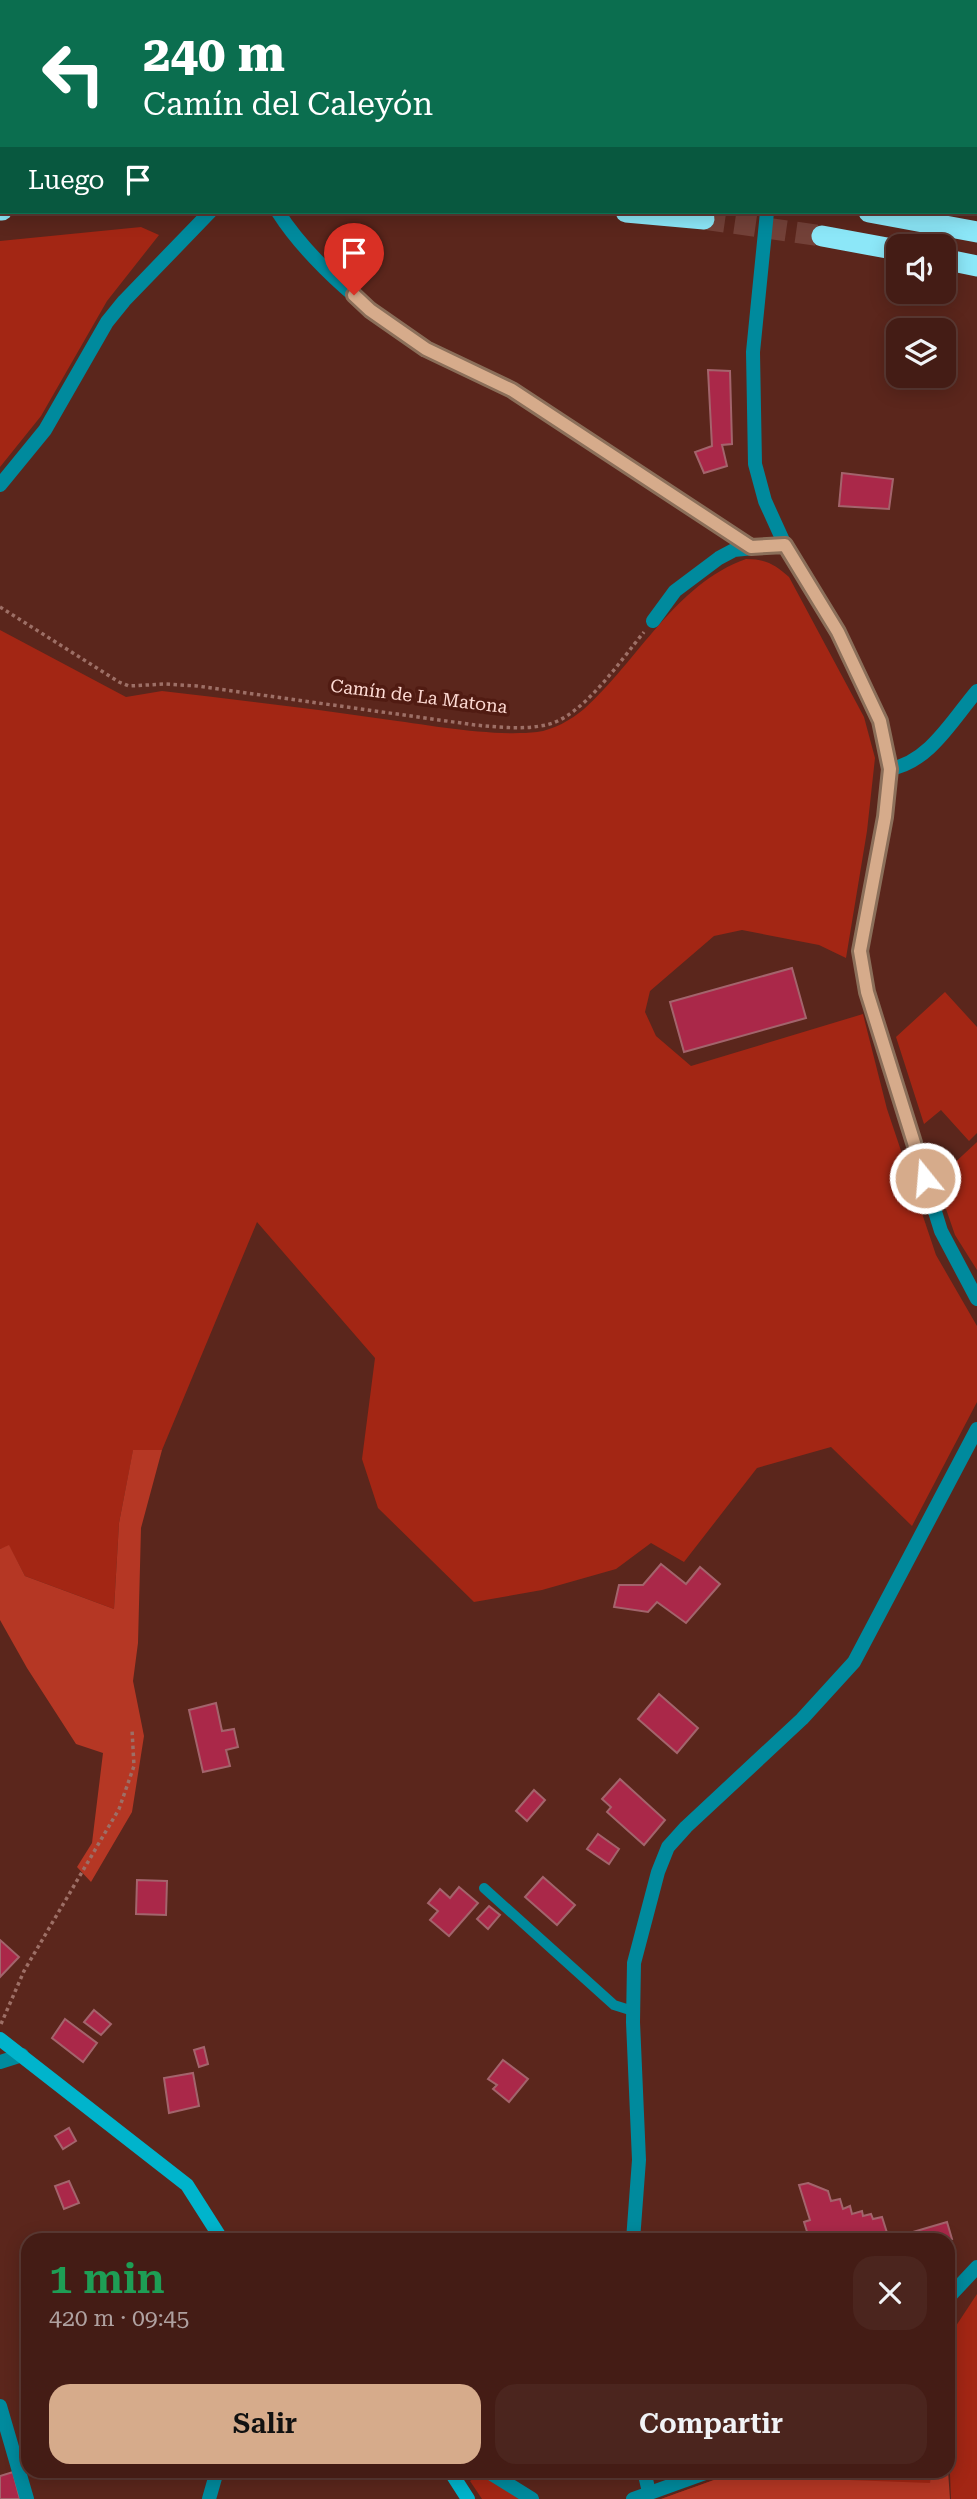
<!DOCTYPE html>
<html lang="es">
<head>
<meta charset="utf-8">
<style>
	body { margin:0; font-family:"Roboto Serif",serif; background:#4b251e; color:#f1f3f6; height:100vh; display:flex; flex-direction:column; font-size:26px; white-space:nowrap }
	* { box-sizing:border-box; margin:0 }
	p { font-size:23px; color:#afa1a0 }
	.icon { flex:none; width:38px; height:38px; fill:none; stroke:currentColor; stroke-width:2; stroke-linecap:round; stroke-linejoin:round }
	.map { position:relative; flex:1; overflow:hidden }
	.side { position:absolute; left:21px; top:2233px; width:934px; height:245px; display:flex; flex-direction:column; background:#441c15; border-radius:21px; box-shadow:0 4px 18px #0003,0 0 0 2px #5c3a34 }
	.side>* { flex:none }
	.banner { position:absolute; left:0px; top:0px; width:978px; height:214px; box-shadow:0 4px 18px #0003,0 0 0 2px #5c3a34; background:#0b6e4f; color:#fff; overflow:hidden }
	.tools { position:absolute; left:886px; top:234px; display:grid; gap:14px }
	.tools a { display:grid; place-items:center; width:70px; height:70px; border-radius:14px; background:#441c15; box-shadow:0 4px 18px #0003,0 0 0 2px #5c3a34; font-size:35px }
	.pin { position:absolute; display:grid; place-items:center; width:60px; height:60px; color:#fff; margin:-72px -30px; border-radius:50% 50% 50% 0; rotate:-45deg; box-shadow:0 0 7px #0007 }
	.pin .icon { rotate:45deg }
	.me { position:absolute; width:77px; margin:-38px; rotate:343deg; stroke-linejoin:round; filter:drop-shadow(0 0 5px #0008) }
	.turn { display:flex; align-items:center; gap:24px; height:147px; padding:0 28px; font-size:32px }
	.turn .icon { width:91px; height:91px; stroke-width:2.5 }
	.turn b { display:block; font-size:49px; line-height:60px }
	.then { display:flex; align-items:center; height:66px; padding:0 28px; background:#0003; gap:14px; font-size:26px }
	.round { display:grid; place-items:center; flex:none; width:74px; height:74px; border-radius:21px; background:#4b251e }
	.head { display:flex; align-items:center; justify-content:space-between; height:119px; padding:0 28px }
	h1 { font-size:42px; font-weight:600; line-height:52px; color:#1e9e55 }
	.cta { display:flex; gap:14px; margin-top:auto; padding:14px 28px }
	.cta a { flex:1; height:80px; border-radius:21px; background:#d6ab8b; color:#111; font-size:28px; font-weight:600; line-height:80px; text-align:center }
	.cta a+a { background:#4b251e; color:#f1f3f6 }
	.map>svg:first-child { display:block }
</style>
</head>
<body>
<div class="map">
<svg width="977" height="2499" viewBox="0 0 977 2499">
	<rect width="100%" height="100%" fill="#5b261c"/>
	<g fill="#a32614">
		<polygon points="141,227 159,235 107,301 41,416 0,467 0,241"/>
		<path d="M 746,559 C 765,559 775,564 789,577 L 864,717 L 875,758 L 867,831 L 846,958 L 819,945 L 742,930 L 714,936 L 650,991 L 645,1012 L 656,1036 L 691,1066 L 863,1014 L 887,1109 L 936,1255 L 977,1326 L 977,1402 L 912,1526 L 831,1447 L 757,1468 L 684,1562 L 651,1543 L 616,1569 L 542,1590 L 474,1602 L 378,1508 L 362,1459 L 375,1358 L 257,1222 L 162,1450 L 133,1451 L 119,1523 L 114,1609 L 25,1576 L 9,1546 L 0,1549 L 0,630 L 126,697 L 162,691 C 236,700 310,708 383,719 C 429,725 492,737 537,732 C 553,730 571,720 584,709 C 638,661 675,584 746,559 Z"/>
		<polygon points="945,992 977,1027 977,1133 969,1141 941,1110 924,1124 896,1037"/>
		<polygon points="977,1142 977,1270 955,1235 936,1180"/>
		<polygon points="977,2294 977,2499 951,2499 948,2424 952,2409 949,2386 948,2338"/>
		<polygon points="739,2471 931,2471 930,2483 661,2499"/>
		<polygon points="479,2474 484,2476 520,2499 482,2499 470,2481"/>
	</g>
	<g fill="#b53724">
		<polygon points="133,1450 162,1450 141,1528 138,1643 133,1681 144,1736 132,1812 91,1882 77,1867 92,1843 103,1753 76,1744 27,1668 0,1620 0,1549 9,1545 25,1576 114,1609 119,1523"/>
		<polygon points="739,2471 849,2471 849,2480 930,2483 931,2471 948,2471 950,2499 661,2499"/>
	</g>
	<g fill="#aa2849" stroke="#a3646c" stroke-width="2">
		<polygon points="708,370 730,371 732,444 722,445 727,466 704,473 695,452 712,446"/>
		<polygon points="842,473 893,479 889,509 839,506"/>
		<polygon points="792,968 806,1018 684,1052 670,1002"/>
		<polygon points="661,1564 686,1584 700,1567 720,1584 686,1623 657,1602 648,1612 614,1607 619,1585 643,1585"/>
		<polygon points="659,1694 698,1728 677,1753 638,1719"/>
		<polygon points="216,1703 222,1731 234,1729 238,1747 226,1750 230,1766 203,1772 189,1710"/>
		<polygon points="620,1779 665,1820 644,1845 607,1812 611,1807 602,1799"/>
		<polygon points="534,1790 545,1800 527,1821 516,1811"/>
		<polygon points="598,1834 619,1849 609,1864 587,1849"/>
		<polygon points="543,1877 575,1905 557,1925 525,1897"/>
		<polygon points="137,1880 167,1881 166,1915 136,1914"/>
		<polygon points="459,1887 478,1903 449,1936 430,1920 438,1911 428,1903 440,1889 450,1898"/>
		<polygon points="489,1906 500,1915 488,1929 477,1919"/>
		<polygon points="0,1940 19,1957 0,1977"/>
		<polygon points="94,2010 111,2024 101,2035 84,2022"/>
		<polygon points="65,2019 97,2043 83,2062 52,2038"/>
		<polygon points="204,2047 208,2064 199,2067 194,2050"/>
		<polygon points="503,2060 528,2079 509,2102 493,2089 497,2085 488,2079"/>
		<polygon points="193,2073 199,2106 169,2113 164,2078"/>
		<polygon points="69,2128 76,2141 63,2149 55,2136"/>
		<polygon points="69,2181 79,2203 64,2209 55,2186"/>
		<polygon points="808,2183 828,2191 831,2201 840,2199 843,2209 850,2206 852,2214 862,2211 863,2216 871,2214 873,2219 882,2217 889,2239 947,2222 952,2239 947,2240 803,2240 809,2238 804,2222 810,2220 799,2185"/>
		<polygon points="13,2472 20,2499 0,2499 0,2476"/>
	</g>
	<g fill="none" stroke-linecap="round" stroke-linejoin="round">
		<polyline stroke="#734138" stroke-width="21" stroke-dasharray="21 10" stroke-linecap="butt" points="704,219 822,236"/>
		<g stroke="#9d6f66" stroke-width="3.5" stroke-dasharray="3.5 3.5" stroke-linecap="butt">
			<polyline points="155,0 155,2"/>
			<polyline points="0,118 2,118"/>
			<path d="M 0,607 L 119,682 L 129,686 L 165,684 L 197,686 L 475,725 C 498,727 522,730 546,725 C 583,717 620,661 644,632"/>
			<polyline points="1,2024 24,1971 119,1809 134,1766 132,1730"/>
		</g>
		<polyline stroke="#008a9d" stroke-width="10" points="484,1888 614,2005 633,2011"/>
		<g stroke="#008a9d" stroke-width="14">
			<polyline points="739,0 740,2"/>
			<polyline points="336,2 337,0"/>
			<polyline points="976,121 977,121"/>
			<path d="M 278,212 C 309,261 375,318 425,348 C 453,366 487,374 516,392 C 595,443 673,496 751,547"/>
			<polyline points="767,212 753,352 755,464 765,501 785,545 838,632 880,721 889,769 885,817 860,951 867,992 941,1231 977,1299"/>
			<polyline points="0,485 45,430 107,322 124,301 210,212"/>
			<polyline points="653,621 675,591 719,558 734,550 785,545"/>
			<path d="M 889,769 C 929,763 953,719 977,691"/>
			<polyline points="0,2062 22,2055"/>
			<polyline points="633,2240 639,2160 633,2022 634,1963 658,1872 668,1847 686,1827 802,1719 854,1662 977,1429"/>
			<polyline points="948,2298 977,2267"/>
			<polyline points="0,2406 27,2499"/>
			<polyline points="487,2471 532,2499"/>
			<polyline points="644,2471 649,2492"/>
			<polyline points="209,2499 217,2471"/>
			<polyline points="633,2499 711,2471"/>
		</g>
		<g stroke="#00b4cc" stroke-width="14">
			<polyline points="0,2039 187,2185 222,2240"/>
			<polyline points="450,2471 468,2499"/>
		</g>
		<g stroke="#8ce7f8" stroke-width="21">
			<polyline points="0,177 2,177"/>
			<polyline points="0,210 2,210"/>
			<polyline points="626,212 704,219"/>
			<polyline points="869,212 977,232"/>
			<polyline points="822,236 898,250"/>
			<polyline points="943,259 977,266"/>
		</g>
	</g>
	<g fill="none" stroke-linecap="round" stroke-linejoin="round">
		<g stroke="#8b6f5a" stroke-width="18">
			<polyline id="route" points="354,295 370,310 426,349 512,390 751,547 785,545 838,632 880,721 890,769 885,817 860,951 867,992 925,1178"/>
		</g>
		<use href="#route" stroke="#d6ab8b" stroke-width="12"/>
	</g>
	<g text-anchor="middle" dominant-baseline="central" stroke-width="7" stroke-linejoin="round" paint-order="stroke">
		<g font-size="18" fill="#fedbd4" stroke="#501b12">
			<text transform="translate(419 696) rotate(7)">Camín de La Matona</text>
		</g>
	</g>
</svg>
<div class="tools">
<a><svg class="icon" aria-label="sound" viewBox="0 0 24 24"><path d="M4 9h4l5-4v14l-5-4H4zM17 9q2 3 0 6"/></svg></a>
<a><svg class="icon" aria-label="layers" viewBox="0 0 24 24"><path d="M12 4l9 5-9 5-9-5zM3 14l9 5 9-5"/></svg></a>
</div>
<div class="pin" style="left:354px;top:295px;background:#d93025"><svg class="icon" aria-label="arrive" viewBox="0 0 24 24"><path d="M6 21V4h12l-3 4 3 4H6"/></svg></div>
<svg class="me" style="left:925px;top:1178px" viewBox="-20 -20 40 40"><circle r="17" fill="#d6ab8b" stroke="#fff" stroke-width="3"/><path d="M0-11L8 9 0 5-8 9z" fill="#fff"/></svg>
<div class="banner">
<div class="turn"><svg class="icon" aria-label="left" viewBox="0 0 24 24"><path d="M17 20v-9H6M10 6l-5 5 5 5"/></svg><div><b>240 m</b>Camín del Caleyón</div></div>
<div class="then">Luego<svg class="icon" aria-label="arrive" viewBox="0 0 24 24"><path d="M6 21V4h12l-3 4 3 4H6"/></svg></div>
</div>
<section class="side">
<div class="head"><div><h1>1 min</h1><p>420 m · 09:45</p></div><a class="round"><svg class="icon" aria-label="close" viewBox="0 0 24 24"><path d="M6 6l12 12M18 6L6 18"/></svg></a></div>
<div class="cta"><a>Salir</a><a>Compartir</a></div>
</section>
</div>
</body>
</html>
